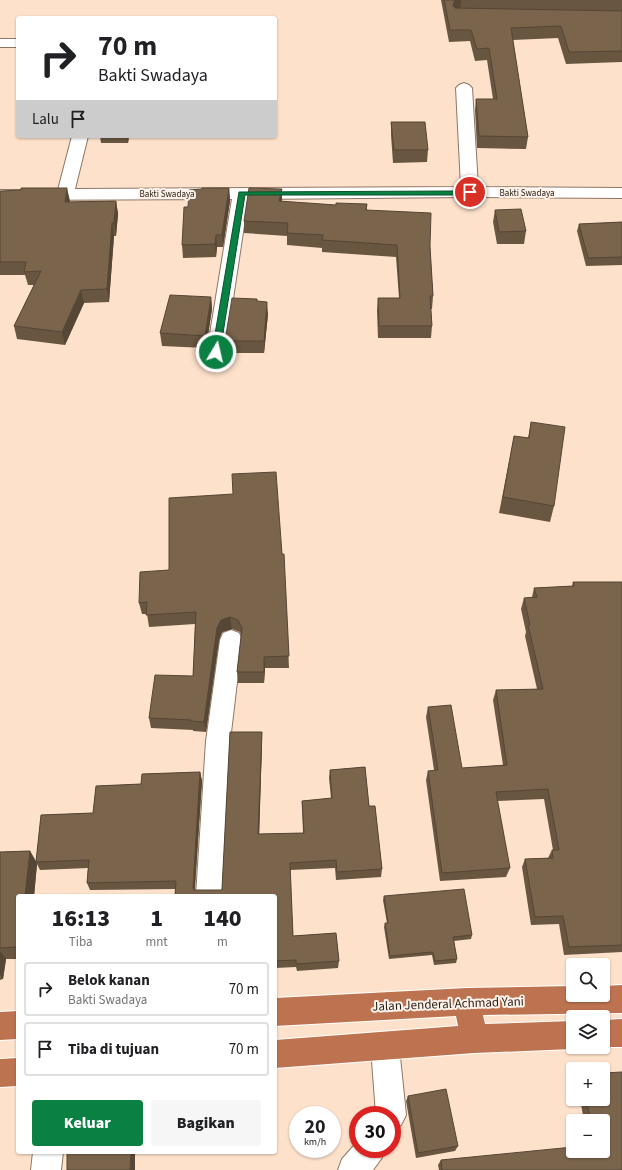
<!DOCTYPE html>
<html lang="id">
<head>
<meta charset="utf-8">
<style>
	body { margin:0; font-family:"Source Sans 3",sans-serif; background:#f6f6f6; color:#202124; height:100vh; display:flex; flex-direction:column; font-size:15px; white-space:nowrap }
	* { box-sizing:border-box; margin:0 }
	p { font-size:13px; color:#757577 }
	.icon { flex:none; width:22px; height:22px; fill:none; stroke:currentColor; stroke-width:2; stroke-linecap:round; stroke-linejoin:round }
	.map { position:relative; flex:1; overflow:hidden }
	.panel { position:absolute; left:16px; top:894px; width:261px; height:260px; display:flex; flex-direction:column; background:#fff; border-radius:4px; box-shadow:0 1px 3px #0004 }
	.panel>* { flex:none }
	.guide { position:absolute; left:16px; top:16px; width:261px; height:122px; border-radius:4px; box-shadow:0 1px 3px #0004; background:#fff; color:#202124; overflow:hidden }
	.controls { position:absolute; left:566px; top:958px; display:grid; gap:8px }
	.controls a { display:grid; place-items:center; width:44px; height:44px; border-radius:4px; background:#fff; box-shadow:0 1px 3px #0004; font-size:20px }
	.speed { position:absolute; left:289px; top:1106px; display:flex; gap:8px; font-size:20px; font-weight:700; text-align:center }
	.speed>* { display:grid; place-content:center; width:52px; height:52px; border-radius:50%; background:#fff; box-shadow:0 1px 3px #0004; line-height:1 }
	.speed small { font-size:10px; font-weight:400 }
	.speed .limit { border:6px solid #d22; background:#fff; color:#111 }
	.pin { position:absolute; display:grid; place-items:center; width:34px; height:34px; color:#fff; margin:-17px; border:2px solid #fff; border-radius:50%; box-shadow:0 1px 4px #0007 }
	.me { position:absolute; width:44px; margin:-22px; rotate:9deg; stroke-linejoin:round; filter:drop-shadow(0 0 3px #0008) }
	.turn { display:flex; align-items:center; gap:14px; height:84px; padding:0 16px; font-size:18px }
	.turn .icon { width:52px; height:52px; stroke-width:2.5 }
	.turn b { display:block; font-size:28px; line-height:34px }
	.then { display:flex; align-items:center; height:38px; padding:0 16px; background:#0003; gap:8px; font-size:15px }
	.eta { display:flex; justify-content:space-evenly; align-items:center; height:68px; text-align:center }
	.eta b { font-size:24px; font-weight:800; line-height:28px }
	.primary-button { display:flex; gap:8px; margin-top:auto; padding:8px 16px }
	.primary-button a { flex:1; height:46px; border-radius:4px; background:#0b8043; color:#fff; font-size:16px; font-weight:800; line-height:46px; text-align:center }
	.primary-button a+a { background:#f6f6f6; color:#202124 }
	ul { padding:0; list-style:none }
	li { display:flex; align-items:center; gap:12px; height:54px; margin:0 8px 6px; padding:0 8px; border:2px solid #e0e0e0; border-radius:4px }
	li div { flex:1 }
	li b { display:block; font-size:15px }
	li em { font-style:normal }
	.map>svg:first-child { display:block }
</style>
</head>
<body>
<div class="map">
<svg width="622" height="1170" viewBox="0 0 622 1170">
	<rect width="100%" height="100%" fill="#fde1cb"/>
	<g fill="none" stroke-linecap="round" stroke-linejoin="round">
		<g stroke="#8f7663" stroke-width="2">
			<g id="minor">
				<rect x="0" y="39" width="18" height="8"/>
				<polygon points="464,83 469,85 472,88 478,187 622,188 622,198 470,197 248,199 225,352 223,357 216,359 209,357 207,352 232,199 0,200 0,190 58,190 72,136 88,136 75,189 461,187 456,88 459,85"/>
				<polygon points="231,630 239,633 242,640 230,741 222,896 196,896 206,741 220,640 223,633"/>
				<polygon points="385,1033 395,1037 399,1047 406,1115 401,1125 392,1129 392,1115 376,1115 371,1047 375,1037"/>
				<polygon points="358,1141 358,1149 386,1149 381,1159 373,1170 338,1170 342,1159"/>
				<polygon points="33,1152 63,1152 61,1170 31,1170"/>
			</g>
		</g>
		<g stroke="#fff" stroke-width="2">
			<g id="highway">
				<polygon points="622,985 622,1013 483,1015 485,1024 573,1021 573,1047 578,1047 573,1049 474,1053 275,1068 275,1040 458,1026 456,1016 275,1026 275,998 467,988 573,986 573,995 603,995 603,986"/>
				<polygon points="18,1011 18,1039 0,1040 0,1012"/>
				<polygon points="622,1019 622,1047 601,1047 603,1047 603,1020"/>
				<polygon points="18,1058 18,1086 0,1087 0,1059"/>
			</g>
		</g>
		<use href="#minor" fill="#fff" fill-rule="evenodd"/>
		<use href="#highway" fill="#be7350" fill-rule="evenodd"/>
	</g>
	<g fill="#695641">
		<polygon points="441,0 622,0 622,62 566,64 558,38 513,40 528,137 526,149 477,148 475,110 476,99 493,99 487,60 475,61 470,41 449,42"/>
		<polygon points="391,122 428,150 427,162 393,163 391,135"/>
		<polygon points="100,136 129,136 128,143 101,143"/>
		<polygon points="229,188 230,201 223,247 217,247 216,257 183,258 182,245 188,207 202,189"/>
		<polygon points="0,191 70,202 116,201 118,214 116,236 114,236 109,302 84,303 65,345 17,339 14,326 34,285 28,285 25,275 0,275"/>
		<polygon points="282,202 336,205 367,204 367,210 430,246 433,296 432,309 431,309 432,326 431,338 378,338 377,311 378,298 399,298 396,257 322,252 322,248 287,245 287,236 244,233 244,221"/>
		<polygon points="495,210 526,231 524,244 497,244 493,222"/>
		<polygon points="622,222 622,265 586,266 577,231 579,224"/>
		<polygon points="211,297 212,309 206,348 162,346 160,333"/>
		<polygon points="257,301 268,314 264,353 226,353 225,341"/>
		<polygon points="531,422 554,506 550,522 499,513 514,436 528,438"/>
		<polygon points="284,554 289,668 265,668 264,683 238,683 237,672 241,636 240,632 232,629 222,632 219,640 206,732 193,731 193,730 151,728 149,718 193,676 195,624 149,627 147,614 142,614 139,603 169,570"/>
		<polygon points="573,582 622,582 622,952 564,955 559,924 531,925 522,867 525,859 548,858 552,850 553,850 544,799 497,801 510,868 506,877 440,881 426,780 428,771 434,770 426,717 428,707 462,768 503,765 493,700 496,690 537,689 525,636 526,632 521,609 524,598 532,597 534,588 572,586"/>
		<polygon points="230,732 262,732 262,742 259,834 303,833 302,801 331,798 329,778 330,770 365,767 369,806 375,806 382,869 381,877 336,880 335,868 290,870 293,936 336,933 339,961 338,968 297,971 296,967 275,968 275,896 175,896 175,889 90,890 87,883 88,868 40,870 37,864 34,896 18,896 18,959 6,959 3,979 0,980 0,852 30,851 36,861 41,815 93,813 96,786 141,784 142,774 200,772 202,781 195,890 221,890 222,889"/>
		<polygon points="384,896 472,935 471,939 454,941 457,959 456,963 434,965 432,955 389,959 384,927 385,923 387,923 383,900"/>
		<polygon points="408,1096 458,1146 455,1151 416,1158 406,1101"/>
		<polygon points="580,1099 603,1099 622,1170 439,1170 438,1165 441,1160 603,1151 603,1121 584,1121"/>
	</g>
	<g fill="#554635">
		<polygon points="455,0 461,0 460,10 454,12 453,5"/>
		<polygon points="127,136 129,136 128,143"/>
		<polygon points="67,188 70,201 68,215 65,202"/>
		<polygon points="229,188 230,201 223,247 222,235"/>
		<polygon points="282,189 282,201 280,214 279,201"/>
		<polygon points="116,201 118,214 116,236 114,223"/>
		<polygon points="112,223 114,236 109,302 107,289"/>
		<polygon points="216,235 217,247 216,257 215,244"/>
		<polygon points="81,290 84,303 65,345 62,332"/>
		<polygon points="211,297 212,309 206,348 205,336"/>
		<polygon points="267,302 268,314 264,353 264,341"/>
		<polygon points="230,617 232,629 222,632 219,640 206,732 204,722 217,628 221,620"/>
		<polygon points="264,657 265,668 264,683"/>
		<polygon points="262,732 262,742 259,842 258,834"/>
		<polygon points="200,772 202,781 194,896 193,888"/>
		<polygon points="30,851 37,864 34,896 25,896"/>
		<polygon points="0,951 6,959 3,979 0,975"/>
		<polygon points="131,1152 134,1152 135,1154 135,1170 130,1170"/>
	</g>
	<g fill="#7a644c" stroke="#554635">
		<polygon points="444,0 457,0 455,0 453,5 455,8 622,11 622,51 569,52 561,26 511,28 528,137 479,136 476,99 497,99 489,48 477,49 471,30 450,30"/>
		<polygon points="391,122 425,122 428,150 394,150"/>
		<polygon points="21,188 67,188 65,202 116,201 114,223 112,223 107,289 81,290 62,332 14,326 41,271 24,272 26,262 0,262 0,191 21,190"/>
		<polygon points="202,188 229,188 222,235 216,235 215,244 182,245 184,207 188,207 189,190 202,189"/>
		<polygon points="249,188 282,189 279,201 336,205 336,203 367,204 366,210 431,213 430,246 433,296 430,296 432,326 379,326 378,298 400,298 397,245 322,240 323,235 287,233 288,223 244,221"/>
		<polygon points="521,209 526,231 499,232 495,210"/>
		<polygon points="622,222 622,257 588,258 579,224"/>
		<polygon points="170,295 211,297 205,336 160,333"/>
		<polygon points="232,298 257,299 257,301 267,302 264,341 225,341"/>
		<polygon points="531,422 565,427 554,506 503,497 514,436 529,438"/>
		<polygon points="276,472 282,554 284,554 289,656 264,657 264,672 237,672 242,628 238,620 230,617 221,620 217,628 204,722 191,721 191,720 149,718 155,675 193,676 196,612 146,615 147,602 139,603 140,572 169,570 169,498 233,494 232,474"/>
		<polygon points="573,582 622,582 622,945 569,947 563,916 535,917 525,859 553,858 552,850 559,850 548,789 496,792 510,868 442,873 428,771 438,770 428,707 451,705 462,768 507,765 496,690 543,689 528,625 530,625 524,598 537,597 534,588 574,586"/>
		<polygon points="230,732 262,732 258,834 304,833 302,801 332,798 330,770 365,767 369,806 375,806 382,869 337,872 336,860 290,863 293,936 336,933 339,961 296,964 296,960 275,961 275,896 175,896 176,881 87,883 89,860 36,862 41,815 93,813 96,786 141,784 142,774 200,772 193,888 194,890 221,890 222,889"/>
		<polygon points="30,851 25,896 18,896 18,947 0,948 0,852"/>
		<polygon points="464,889 472,935 453,937 457,959 435,961 433,952 390,956 385,923 388,923 384,896"/>
		<polygon points="622,1072 622,1170 442,1170 441,1160 573,1147 573,1151 603,1151 603,1121 591,1121 586,1099 603,1099 603,1073"/>
		<polygon points="446,1089 458,1146 418,1153 408,1096"/>
		<polygon points="81,1152 131,1152 130,1170 67,1170 67,1153"/>
	</g>
	<polygon fill="#0b8043" stroke="#07532c" points="470,190 474,192 473,193 452,195 245,195 220,352 218,354 213,354 212,352 239,192 452,191"/>
	<g text-anchor="middle" dominant-baseline="central" stroke-width="4" stroke-linejoin="round" paint-order="stroke">
		<g font-size="9" fill="#271d15" stroke="#fdf1e9">
			<text x="527" y="193">Bakti Swadaya</text>
			<text x="167" y="194">Bakti Swadaya</text>
		</g>
		<g font-size="13" fill="#271d15" stroke="#fdf1e9">
			<text transform="translate(448 1004) rotate(-2)">Jalan Jenderal Achmad Yani</text>
		</g>
	</g>
</svg>
<div class="controls">
<a><svg class="icon" aria-label="search" viewBox="0 0 24 24"><circle cx="10" cy="10" r="6"/><path d="M15 15l6 6"/></svg></a>
<a><svg class="icon" aria-label="layers" viewBox="0 0 24 24"><path d="M12 4l9 5-9 5-9-5zM3 14l9 5 9-5"/></svg></a>
<a>+</a>
<a>−</a>
</div>
<div class="speed"><div>20<small>km/h</small></div><div class="limit">30</div></div>
<div class="pin" style="left:470px;top:192px;background:#d93025"><svg class="icon" aria-label="arrive" viewBox="0 0 24 24"><path d="M6 21V4h12l-3 4 3 4H6"/></svg></div>
<svg class="me" style="left:216px;top:352px" viewBox="-20 -20 40 40"><circle r="17" fill="#0b8043" stroke="#fff" stroke-width="3"/><path d="M0-11L8 9 0 5-8 9z" fill="#fff"/></svg>
<div class="guide">
<div class="turn"><svg class="icon" aria-label="right" viewBox="0 0 24 24"><path d="M7 20v-9h11M14 6l5 5-5 5"/></svg><div><b>70 m</b>Bakti Swadaya</div></div>
<div class="then">Lalu<svg class="icon" aria-label="arrive" viewBox="0 0 24 24"><path d="M6 21V4h12l-3 4 3 4H6"/></svg></div>
</div>
<section class="panel">
<div class="eta">
<div><b>16:13</b><p>Tiba</p></div>
<div><b>1</b><p>mnt</p></div>
<div><b>140</b><p>m</p></div>
</div>
<ul>
<li><svg class="icon" aria-label="right" viewBox="0 0 24 24"><path d="M7 20v-9h11M14 6l5 5-5 5"/></svg><div><b>Belok kanan</b><p>Bakti Swadaya</p></div><em>70 m</em></li>
<li><svg class="icon" aria-label="arrive" viewBox="0 0 24 24"><path d="M6 21V4h12l-3 4 3 4H6"/></svg><div><b>Tiba di tujuan</b></div><em>70 m</em></li>
</ul>
<div class="primary-button"><a>Keluar</a><a>Bagikan</a></div>
</section>
</div>
</body>
</html>
